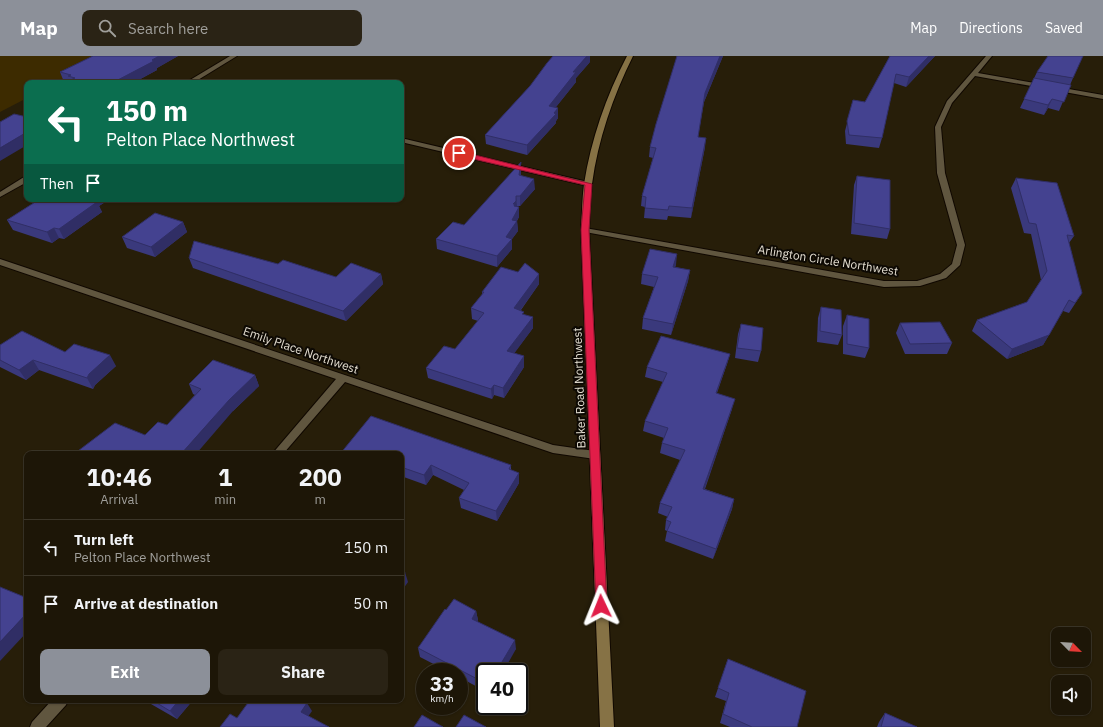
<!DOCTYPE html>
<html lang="en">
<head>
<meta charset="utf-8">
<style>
	body { margin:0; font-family:"IBM Plex Sans",sans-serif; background:#2a2315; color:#f1f3f6; height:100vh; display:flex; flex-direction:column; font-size:15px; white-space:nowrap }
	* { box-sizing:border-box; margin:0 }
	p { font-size:13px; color:#a09f9b }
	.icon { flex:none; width:22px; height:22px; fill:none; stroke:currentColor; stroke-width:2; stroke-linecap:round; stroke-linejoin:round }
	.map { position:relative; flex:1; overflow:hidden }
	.panel { position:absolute; left:24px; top:395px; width:380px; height:252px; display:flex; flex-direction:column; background:#1d1607; border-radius:8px; box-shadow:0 1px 3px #0004,0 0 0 1px #3b3528 }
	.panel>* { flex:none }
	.guide { position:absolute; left:24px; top:24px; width:380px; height:122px; border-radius:8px; box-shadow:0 1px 3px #0004,0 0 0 1px #3b3528; background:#0b6e4f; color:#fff; overflow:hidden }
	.needle { width:26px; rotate:114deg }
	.buttons { position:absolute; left:1051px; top:571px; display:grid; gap:8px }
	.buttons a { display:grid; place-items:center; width:40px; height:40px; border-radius:8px; background:#1d1607; box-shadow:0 1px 3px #0004,0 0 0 1px #3b3528; font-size:20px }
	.speed { position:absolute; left:416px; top:607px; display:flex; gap:8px; font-size:20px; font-weight:700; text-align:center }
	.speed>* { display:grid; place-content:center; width:52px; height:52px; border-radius:50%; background:#1d1607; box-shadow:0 1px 3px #0004,0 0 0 1px #3b3528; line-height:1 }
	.speed small { font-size:10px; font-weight:400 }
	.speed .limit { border:2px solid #111; border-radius:6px; background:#fff; color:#111 }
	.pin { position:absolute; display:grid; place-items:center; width:34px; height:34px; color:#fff; margin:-17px; border:2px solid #fff; border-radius:50%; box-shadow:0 1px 4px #0007 }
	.me { position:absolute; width:44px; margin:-22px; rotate:358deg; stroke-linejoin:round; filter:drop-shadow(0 0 3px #0008) }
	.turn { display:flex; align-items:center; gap:14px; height:84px; padding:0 16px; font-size:18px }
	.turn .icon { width:52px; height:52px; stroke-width:2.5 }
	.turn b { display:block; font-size:28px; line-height:34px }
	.then { display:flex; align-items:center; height:38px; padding:0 16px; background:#0003; gap:8px; font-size:15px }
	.eta { display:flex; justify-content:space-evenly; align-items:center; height:68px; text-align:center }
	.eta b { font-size:24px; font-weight:700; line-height:28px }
	.action { display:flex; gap:8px; margin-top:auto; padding:8px 16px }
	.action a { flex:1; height:46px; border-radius:8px; background:#8c9099; color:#fff; font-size:16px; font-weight:700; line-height:46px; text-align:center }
	.action a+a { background:#2a2315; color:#f1f3f6 }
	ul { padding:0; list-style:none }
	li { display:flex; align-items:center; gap:12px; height:56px; padding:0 16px; border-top:1px solid #3b3528 }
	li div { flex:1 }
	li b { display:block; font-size:15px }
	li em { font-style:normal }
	header { display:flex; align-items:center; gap:24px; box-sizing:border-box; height:56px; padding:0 20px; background:#8c9099; color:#fff }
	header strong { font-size:19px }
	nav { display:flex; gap:22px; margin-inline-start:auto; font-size:14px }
	.search { width:280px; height:36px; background:#2a2315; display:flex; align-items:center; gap:10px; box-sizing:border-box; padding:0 14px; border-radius:8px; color:#a09f9b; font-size:15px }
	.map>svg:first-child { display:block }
</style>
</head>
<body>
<header>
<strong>Map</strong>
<div class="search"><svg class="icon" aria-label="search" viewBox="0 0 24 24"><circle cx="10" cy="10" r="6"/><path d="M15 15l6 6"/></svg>Search here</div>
<nav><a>Map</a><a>Directions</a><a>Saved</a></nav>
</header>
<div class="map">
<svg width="1103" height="671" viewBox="0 0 1103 671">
	<rect width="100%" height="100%" fill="#271e09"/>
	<polygon fill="#3d2b00" points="0,0 109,0 56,27 27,27 27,42 0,56"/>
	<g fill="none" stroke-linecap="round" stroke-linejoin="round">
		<g stroke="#100800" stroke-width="2">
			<g id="street">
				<polygon points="230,0 237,0 193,27 185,27"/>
				<polygon points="986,0 992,0 978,17 1103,39 1103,43 975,20 952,47 941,71 945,117 965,189 960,209 946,222 920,230 884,231 585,176 581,174 585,172 884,225 917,225 940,218 952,208 957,189 937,117 935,71 947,45"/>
				<polygon points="401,82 588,126 592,128 588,130 401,86"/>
				<polygon points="24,121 27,121 27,126 0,141 0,136"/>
				<polygon points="0,203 553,389 595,395 599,396 600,399 599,402 595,403 553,397 345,326 283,398 272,398 336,323 0,209"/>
				<polygon points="52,644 68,644 66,649 46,671 30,671 32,666"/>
			</g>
		</g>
		<g stroke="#100800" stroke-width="2">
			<path id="secondary" d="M 627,0 L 633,0 C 613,40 598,84 592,128 C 590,143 590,159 589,174 L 614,671 L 600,671 L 581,174 C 582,159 582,143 584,128 C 591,84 606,40 627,0 Z"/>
		</g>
		<use href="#street" fill="#60563f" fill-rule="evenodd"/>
		<use href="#secondary" fill="#867245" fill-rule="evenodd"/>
	</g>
	<g fill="#3a397c">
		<polygon points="93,0 178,0 157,12 157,14 133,27 69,27 64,26 60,16"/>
		<polygon points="677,0 723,0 704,46 698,81 705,91 691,162 668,160 667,164 644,162 645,151 641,150 642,140 653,102 649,101 650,91"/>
		<polygon points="890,0 935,0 906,31 894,27 882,82 879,92 846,88 845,75 853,44 865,46"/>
		<polygon points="590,6 576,22 576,26 555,52 558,52 558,62 556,65 556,67 527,99 486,88 485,79 530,30"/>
		<polygon points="1037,16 1073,22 1059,55 1048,52 1044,59 1020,52"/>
		<polygon points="521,116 521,120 535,133 520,150 517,150 517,151 519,151 519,161 517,165 518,175 512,183 512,193 497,211 437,193 436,183 464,169"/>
		<polygon points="857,120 890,173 887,183 851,178 854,129"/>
		<polygon points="1016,122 1074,180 1069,187 1082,237 1069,257 1063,255 1043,289 1007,303 972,275 977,264 1027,246 1041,224 1031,178 1024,177 1011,132"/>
		<polygon points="40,143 110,143 99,150 102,156 64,183 59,182 52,187 13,174 7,164"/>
		<polygon points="183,166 187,176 155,201 127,192 122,181"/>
		<polygon points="189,202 278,208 336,221 381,218 383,228 346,265 193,212"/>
		<polygon points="676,209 675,211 690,214 688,225 671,279 642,273 643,262 654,231 641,228 642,218"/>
		<polygon points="518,216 539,218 539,228 521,254 533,272 514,297 524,300 524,311 504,342 494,339 492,343 428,322 426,312 455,293 478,265 472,263 471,252 482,239 482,236"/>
		<polygon points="821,251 842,279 838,289 817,286 818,262"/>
		<polygon points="847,259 869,292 865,302 843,298 843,270"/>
		<polygon points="900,267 952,287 947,298 905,298 896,277"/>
		<polygon points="741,268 761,295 758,306 735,302 738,278"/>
		<polygon points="0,289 65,296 116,310 95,329 93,333 39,314 26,324 0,311"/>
		<polygon points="730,298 727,308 717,337 732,353 705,433 734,443 732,453 713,503 665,485 667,475 665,474 666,464 668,461 658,457 660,447 680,404 660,397 662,387 664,382 643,375 645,365 663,326 645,321 647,311"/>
		<polygon points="255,319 259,330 233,355 145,379 167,369 195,339 193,338 189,328"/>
		<polygon points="401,398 511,409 511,414 519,417 519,427 497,465 461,452 459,442 464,434 433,419 426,429 401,420"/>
		<polygon points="446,554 476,555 478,564 477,565 516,593 485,616 485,635 459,621 459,616 449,616 420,601 418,592"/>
		<polygon points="728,603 797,671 730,671 720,667 726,645 715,641"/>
		<polygon points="144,644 193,644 177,663"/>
		<polygon points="885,657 917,671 877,671 879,666"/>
	</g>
	<g fill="#302e65">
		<polygon points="159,0 178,0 157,12 157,14 133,27 112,27"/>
		<polygon points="587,0 590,0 590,6 576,22 576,26 549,60 549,50 573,16"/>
		<polygon points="720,0 723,0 704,46 705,37"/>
		<polygon points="929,0 935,0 906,31 909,21"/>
		<polygon points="1052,43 1048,52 1044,59 1048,49"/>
		<polygon points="558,52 558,62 556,65 556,67 527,99 527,89"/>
		<polygon points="27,76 27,89 0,105 0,92"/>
		<polygon points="706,82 705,91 691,162 692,152"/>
		<polygon points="521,106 521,116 520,129 519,119"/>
		<polygon points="534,123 535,133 520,150 520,140"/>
		<polygon points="516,140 517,150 516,155 519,151 519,161 515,168 517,165 518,175 512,183 512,193 497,211 497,200 506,181 512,164 513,148"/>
		<polygon points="90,143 110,143 99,150 102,156 64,183 59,173"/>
		<polygon points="183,166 187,176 155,201 151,191"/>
		<polygon points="54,172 59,182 52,187 47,176"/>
		<polygon points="677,198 676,209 671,221 673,211"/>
		<polygon points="690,214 688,225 671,279 673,268"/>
		<polygon points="381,218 383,228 346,265 343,255"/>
		<polygon points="539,218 539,228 514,263 514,252"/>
		<polygon points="533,261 533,272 508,306 507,295"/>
		<polygon points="1049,279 1043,289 1007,303 1012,293"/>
		<polygon points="730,298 727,308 713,347 716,337"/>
		<polygon points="110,299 116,310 95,329 93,333 87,322 89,318"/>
		<polygon points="524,300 524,311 504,342 503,332"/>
		<polygon points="33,304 39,314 26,324 19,314"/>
		<polygon points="255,319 259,330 233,355 196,398 181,398 229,344"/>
		<polygon points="494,329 494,339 492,343 491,333"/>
		<polygon points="735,343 732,353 701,443 703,433"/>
		<polygon points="431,409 433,419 426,429 424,419"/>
		<polygon points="519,417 519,427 497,465 496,455"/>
		<polygon points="734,443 732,453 713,503 716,493"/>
		<polygon points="405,516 408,526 401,536 401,523"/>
		<polygon points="476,555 478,564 473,572 472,563"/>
		<polygon points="27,557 27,576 0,605 0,586"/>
		<polygon points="515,584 516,593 503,616 496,616"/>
		<polygon points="179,644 193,644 177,663 170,655"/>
		<polygon points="307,647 312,655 305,665 301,656"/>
	</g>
	<g fill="#444290" stroke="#302e65">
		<polygon points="93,0 159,0 152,4 154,5 112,27 75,27 68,25 75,22 68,20 71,19 60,16"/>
		<polygon points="553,0 587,0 573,16 576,16 549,50 558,52 554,57 556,58 527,89 485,79 530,30 547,7"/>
		<polygon points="677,0 720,0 705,37 698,81 706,82 692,152 669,150 668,154 645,152 646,141 642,140 656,92 650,91 656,68"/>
		<polygon points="890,0 929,0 909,21 896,18 882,82 849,79 847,65 853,44 865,46"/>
		<polygon points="1048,0 1083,0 1073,22 1037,16"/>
		<polygon points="1034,22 1071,29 1064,46 1052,43 1048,49 1024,43"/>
		<polygon points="14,58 27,61 27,76 0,92 0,66"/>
		<polygon points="521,106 519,119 534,123 520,140 516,140 516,145 513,148 515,148 514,150 519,151 512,164 517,165 506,181 512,183 497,200 436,183 453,166 464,169"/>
		<polygon points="857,120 890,124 890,173 854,167"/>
		<polygon points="1016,122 1057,127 1074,180 1067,179 1082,237 1075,247 1069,244 1049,279 1012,293 977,264 1027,246 1047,215 1036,168 1029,167"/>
		<polygon points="40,143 90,143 89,144 97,146 59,173 54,172 47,176 7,164"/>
		<polygon points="155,157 183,166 151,191 122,181"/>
		<polygon points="194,185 278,208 283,204 336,221 351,207 381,218 343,255 189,202"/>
		<polygon points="650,193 677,198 673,211 690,214 673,268 643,262 658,221 642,218"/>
		<polygon points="525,207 539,218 514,252 524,256 522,258 533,261 507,295 524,300 503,332 494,329 491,333 426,312 444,290 455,293 484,257 471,252 484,236 482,236 501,211 518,216"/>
		<polygon points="821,251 841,254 842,279 820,275"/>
		<polygon points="847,259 869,263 869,292 847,288"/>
		<polygon points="940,266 952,287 910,288 900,267"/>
		<polygon points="741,268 763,272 761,295 737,292"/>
		<polygon points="22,275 65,296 74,288 110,299 89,318 87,322 33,304 19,314 0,304 0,289"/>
		<polygon points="661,280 730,298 716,337 735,343 703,433 734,443 716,493 667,475 671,466 666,464 672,451 660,447 685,394 662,387 668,372 645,365 667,317 647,311"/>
		<polygon points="213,304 255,319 229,344 181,398 74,398 115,367 145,379 158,366 167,369 201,333 189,328"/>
		<polygon points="371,360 511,409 509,413 519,417 496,455 459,442 469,427 431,409 424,419 401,411 401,398 340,398"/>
		<polygon points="401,514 405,516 401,523"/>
		<polygon points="0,531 27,542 27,557 0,586"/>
		<polygon points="454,543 476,555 472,563 515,584 496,616 485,616 485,627 418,592 445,553 446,554"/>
		<polygon points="728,603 806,635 797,671 752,671 723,658 729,637 718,632"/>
		<polygon points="152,644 179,644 170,655"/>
		<polygon points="250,644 302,644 307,647 301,656 329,671 220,671 230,658 237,662"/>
		<polygon points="885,657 917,671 881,671"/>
		<polygon points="422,659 443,671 414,671"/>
		<polygon points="464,659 486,671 456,671"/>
	</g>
	<polygon fill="#e11d48" stroke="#92132f" points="459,95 592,128 589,174 607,550 605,554 601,555 597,554 596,550 581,174 585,129 456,99 455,97"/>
	<g text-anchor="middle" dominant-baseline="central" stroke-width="4" stroke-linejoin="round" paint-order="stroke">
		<g font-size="12" fill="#e4ded1" stroke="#0d0903">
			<text transform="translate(828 204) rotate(9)">Arlington Circle Northwest</text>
			<text transform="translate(301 294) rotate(19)">Emily Place Northwest</text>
			<text transform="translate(579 332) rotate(-92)">Baker Road Northwest</text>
		</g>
	</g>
</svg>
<div class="buttons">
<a><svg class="needle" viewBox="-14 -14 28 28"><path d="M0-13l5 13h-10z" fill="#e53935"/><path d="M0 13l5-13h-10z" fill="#a09f9b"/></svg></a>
<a><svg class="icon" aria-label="sound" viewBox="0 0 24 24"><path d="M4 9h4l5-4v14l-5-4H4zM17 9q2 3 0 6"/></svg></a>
</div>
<div class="speed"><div>33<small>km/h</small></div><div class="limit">40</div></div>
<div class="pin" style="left:459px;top:97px;background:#d93025"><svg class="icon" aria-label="arrive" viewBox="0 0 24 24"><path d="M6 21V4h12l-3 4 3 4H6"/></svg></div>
<svg class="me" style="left:601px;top:550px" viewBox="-20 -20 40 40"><path d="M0-17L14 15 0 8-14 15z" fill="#e11d48" stroke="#fff" stroke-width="4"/></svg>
<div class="guide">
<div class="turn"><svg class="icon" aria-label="left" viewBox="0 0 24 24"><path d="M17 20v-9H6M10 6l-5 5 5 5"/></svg><div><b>150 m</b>Pelton Place Northwest</div></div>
<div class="then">Then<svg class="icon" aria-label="arrive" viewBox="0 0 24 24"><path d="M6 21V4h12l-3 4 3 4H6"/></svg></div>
</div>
<section class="panel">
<div class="eta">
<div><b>10:46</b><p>Arrival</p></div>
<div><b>1</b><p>min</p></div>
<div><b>200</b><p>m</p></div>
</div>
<ul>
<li><svg class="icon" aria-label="left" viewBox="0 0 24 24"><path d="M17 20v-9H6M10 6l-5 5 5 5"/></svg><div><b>Turn left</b><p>Pelton Place Northwest</p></div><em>150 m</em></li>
<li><svg class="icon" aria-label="arrive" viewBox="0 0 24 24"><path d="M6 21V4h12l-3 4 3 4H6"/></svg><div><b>Arrive at destination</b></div><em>50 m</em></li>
</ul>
<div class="action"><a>Exit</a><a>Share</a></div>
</section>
</div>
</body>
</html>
